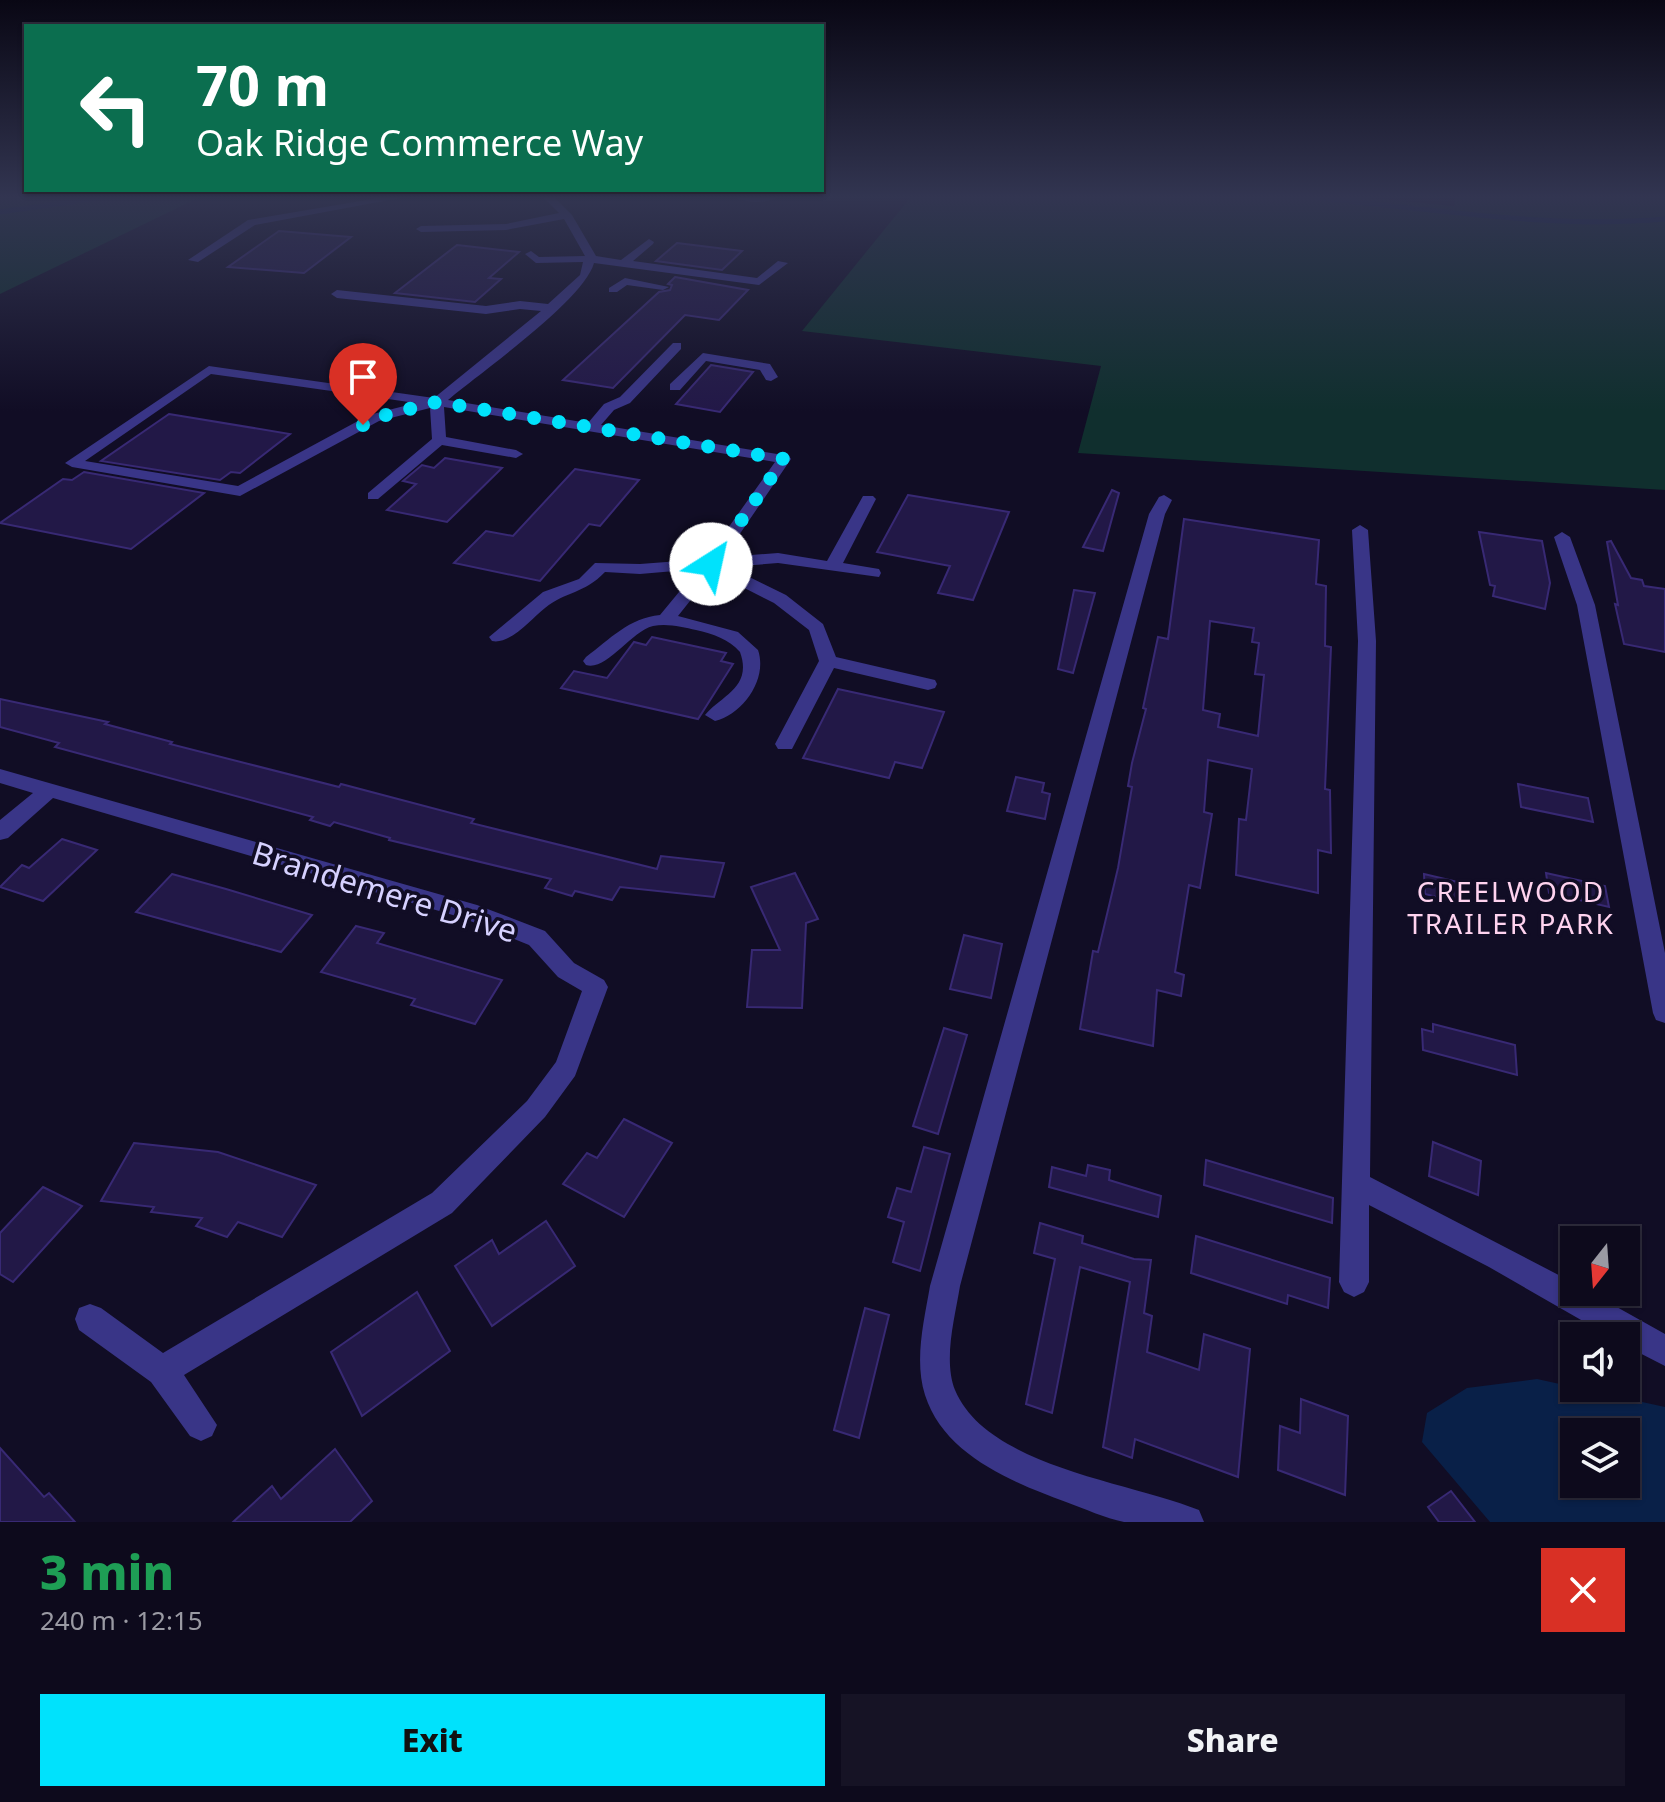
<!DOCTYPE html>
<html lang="en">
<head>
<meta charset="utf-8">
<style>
	body { margin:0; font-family:"Noto Sans",sans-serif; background:#161325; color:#f1f3f6; height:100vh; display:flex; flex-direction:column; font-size:30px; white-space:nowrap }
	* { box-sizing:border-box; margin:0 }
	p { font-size:26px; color:#9a9aa3 }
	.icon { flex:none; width:44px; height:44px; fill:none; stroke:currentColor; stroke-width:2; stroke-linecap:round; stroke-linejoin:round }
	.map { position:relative; height:1522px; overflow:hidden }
	.sheet { display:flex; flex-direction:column; background:#0d0a1c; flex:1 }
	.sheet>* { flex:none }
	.guide { position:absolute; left:24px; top:24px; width:800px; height:168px; border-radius:0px; box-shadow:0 2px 6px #0004,0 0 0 2px #2d2b3b; background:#0b6e4f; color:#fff; overflow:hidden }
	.needle { width:52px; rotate:197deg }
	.controls { position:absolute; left:1560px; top:1226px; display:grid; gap:16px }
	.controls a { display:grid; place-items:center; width:80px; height:80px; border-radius:0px; background:#0d0a1c; box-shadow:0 2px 6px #0004,0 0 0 2px #2d2b3b; font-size:40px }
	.pin { position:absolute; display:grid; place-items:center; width:68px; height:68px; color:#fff; margin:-82px -34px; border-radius:50% 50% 50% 0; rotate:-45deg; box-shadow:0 0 8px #0007 }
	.pin .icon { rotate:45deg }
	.me { position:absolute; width:88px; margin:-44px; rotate:35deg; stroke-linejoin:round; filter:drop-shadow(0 0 6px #0008) }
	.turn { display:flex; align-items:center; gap:28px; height:168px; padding:0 40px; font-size:36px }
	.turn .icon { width:104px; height:104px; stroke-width:2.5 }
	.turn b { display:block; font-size:56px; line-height:68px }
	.round { display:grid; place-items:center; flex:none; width:84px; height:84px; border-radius:0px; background:#161325 }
	.summary { display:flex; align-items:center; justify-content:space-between; height:136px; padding:0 40px }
	h1 { font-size:48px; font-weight:800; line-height:60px; color:#1e9e55 }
	.button { display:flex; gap:16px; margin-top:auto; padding:16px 40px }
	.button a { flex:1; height:92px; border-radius:0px; background:#00e2fc; color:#111; font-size:32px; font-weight:800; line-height:92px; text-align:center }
	.button a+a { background:#161325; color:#f1f3f6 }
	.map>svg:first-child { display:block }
</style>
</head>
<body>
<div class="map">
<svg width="1665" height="1522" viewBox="0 0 1665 1522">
	<rect width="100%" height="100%" fill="#110d25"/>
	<g fill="#102f2e">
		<polygon points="0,198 198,198 0,294"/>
		<polygon points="910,198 1368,198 1454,206 1456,198 1665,198 1665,490 1078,453 1101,366 802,331"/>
	</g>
	<path fill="#092048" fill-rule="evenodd" d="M 1537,1379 L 1665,1407 L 1665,1522 L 1490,1522 L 1422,1442 L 1427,1413 L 1467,1388 ZM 1574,1432 L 1626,1432 L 1626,1484 L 1574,1484 Z"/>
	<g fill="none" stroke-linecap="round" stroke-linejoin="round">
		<g stroke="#092048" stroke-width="5">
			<path d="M 1319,198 C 1433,209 1550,229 1665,219"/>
			<polyline points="0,212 98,198"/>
		</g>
	</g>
	<g fill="#221847" stroke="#382974" stroke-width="2" fill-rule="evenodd">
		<polygon points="279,231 351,237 304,273 228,267"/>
		<polygon points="677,243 742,251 722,270 656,261"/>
		<polygon points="457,245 519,252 489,278 501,279 475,302 395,293"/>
		<polygon points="675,277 748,290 719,320 685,315 613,388 563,380 659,292 670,290 672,285 668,284"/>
		<polygon points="711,365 753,372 720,412 676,404"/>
		<polygon points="169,414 290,434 240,473 231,472 220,480 101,461"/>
		<polygon points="445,458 502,468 447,522 387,510 416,484 403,481 422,465 434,468"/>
		<polygon points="575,469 639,480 600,526 589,524 540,581 454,563 486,531 513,536"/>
		<polygon points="84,472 204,493 131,549 0,523 63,479 72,480"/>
		<polygon points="1112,490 1119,493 1103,551 1083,547"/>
		<polygon points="908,495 1009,512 973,600 938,593 950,566 877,552"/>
		<path d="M 1184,519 L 1319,540 L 1316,584 L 1326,586 L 1325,646 L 1331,647 L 1325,789 L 1330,790 L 1331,853 L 1318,850 L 1318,893 L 1236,875 L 1239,819 L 1246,820 L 1252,769 L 1208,760 L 1204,812 L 1212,814 L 1200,888 L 1189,885 L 1175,972 L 1184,975 L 1181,996 L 1157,990 L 1153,1046 L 1080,1029 L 1093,951 L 1098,952 L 1118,868 L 1132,787 L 1128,786 L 1132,763 L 1146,709 L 1143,708 L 1158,637 L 1168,639 ZM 1210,621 L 1254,628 L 1252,642 L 1259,643 L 1255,674 L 1264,675 L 1258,736 L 1218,727 L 1220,714 L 1203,710 Z"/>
		<polygon points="1479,532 1542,541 1550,583 1545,609 1493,596 1495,586 1490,585"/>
		<polygon points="1611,541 1631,578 1642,580 1644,586 1665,589 1665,652 1624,644 1615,604 1618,605 1607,542"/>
		<polygon points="1074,590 1095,593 1073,673 1058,669"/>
		<polygon points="652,637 726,653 721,661 733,664 698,719 561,688 574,671 607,678 634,642 646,645"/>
		<polygon points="838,689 944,712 922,768 895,762 889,778 803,758"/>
		<polygon points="0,699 108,722 105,724 172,742 170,744 339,787 341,784 474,819 471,823 657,869 661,856 724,863 714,897 620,887 612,900 575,891 572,896 545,888 551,879 389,840 390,838 334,822 330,826 310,820 313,817 55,747 59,743 0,727"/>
		<polygon points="1016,777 1044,783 1042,792 1050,794 1045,819 1007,811"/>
		<polygon points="1518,784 1588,798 1593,822 1521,807"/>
		<polygon points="62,839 97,850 43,901 0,887 22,865 29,868"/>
		<polygon points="795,873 818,919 806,923 802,1008 747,1007 752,950 780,950 751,887"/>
		<polygon points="1546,873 1605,886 1609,907 1549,893"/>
		<polygon points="172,874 226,889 312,915 281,952 136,912"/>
		<polygon points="1424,874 1458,882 1460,903 1425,894"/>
		<polygon points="356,926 384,933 377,943 502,980 475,1024 411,1005 415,999 321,972"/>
		<polygon points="964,935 1002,944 991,998 950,989"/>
		<polygon points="1433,1024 1515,1045 1517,1075 1423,1050 1422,1029 1433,1032"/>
		<polygon points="944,1028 967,1035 938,1134 913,1126"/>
		<polygon points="624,1119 672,1143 624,1217 563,1184 587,1153 597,1158"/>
		<polygon points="1433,1142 1481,1161 1478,1195 1429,1176"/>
		<polygon points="134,1143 218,1152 316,1185 282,1237 238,1222 227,1237 196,1226 202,1218 151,1212 154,1207 101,1201"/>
		<polygon points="924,1147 950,1154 920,1271 893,1262 904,1222 888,1217 897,1188 911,1192"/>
		<polygon points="1206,1160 1333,1198 1332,1223 1204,1185"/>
		<polygon points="1088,1165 1110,1170 1109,1180 1161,1196 1158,1217 1049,1187 1052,1167 1086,1176"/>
		<polygon points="43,1187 82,1206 13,1282 0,1274 0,1233"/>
		<polygon points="546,1221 575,1266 492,1326 455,1266 492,1240 499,1254"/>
		<polygon points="1040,1223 1083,1236 1082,1243 1134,1259 1151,1260 1144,1313 1152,1316 1147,1352 1199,1370 1204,1334 1250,1349 1238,1477 1135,1439 1132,1458 1103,1447 1130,1282 1080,1267 1052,1413 1026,1404 1055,1259 1034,1253"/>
		<polygon points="1196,1236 1330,1278 1328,1308 1288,1295 1287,1304 1191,1273"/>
		<polygon points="417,1292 450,1351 362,1416 331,1352"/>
		<polygon points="865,1308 889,1315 859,1438 834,1430"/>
		<polygon points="1301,1399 1348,1416 1345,1495 1278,1470 1280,1426 1300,1433"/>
		<polygon points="0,1448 44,1497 49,1493 75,1522 0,1522"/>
		<polygon points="335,1449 372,1501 350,1522 233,1522 272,1486 281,1499"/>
		<polygon points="1451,1491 1475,1522 1439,1522 1428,1507"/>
	</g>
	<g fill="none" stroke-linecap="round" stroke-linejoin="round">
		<g fill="#393587" fill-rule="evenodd">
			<polygon points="378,198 400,198 255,225 198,262 188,260 248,220"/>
			<path d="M 544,198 L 555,198 L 572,215 L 596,256 L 621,260 L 649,239 L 654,242 L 653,244 L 633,261 L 757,278 L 778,261 L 788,263 L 759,285 L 594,263 C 584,300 481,372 448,400 L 588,423 L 604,404 L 620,397 L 673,343 L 681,343 L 681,349 L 630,403 L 614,410 L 601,425 L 789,456 L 791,459 L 724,557 L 778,553 L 827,561 L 863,496 L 873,496 L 876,499 L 843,563 L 879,569 L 881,573 L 879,577 L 778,563 L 729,567 L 786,595 L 823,624 L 836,657 L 935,680 L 937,684 L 935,688 L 928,690 L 834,668 L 792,749 L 778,749 L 775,744 L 819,661 L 809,630 L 774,603 L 713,572 L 678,616 L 738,632 L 758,650 C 768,679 743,714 715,721 L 705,715 C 720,696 753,688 740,652 C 729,639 713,634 696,630 C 683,627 667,623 653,626 C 630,632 607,671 586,665 L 583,661 L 586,657 C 610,639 629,618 660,615 L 698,569 L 640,574 L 605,572 C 584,594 566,591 545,608 C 531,619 510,645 492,641 L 489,637 L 543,592 L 579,579 L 595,563 L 640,564 L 706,559 L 775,462 L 444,407 L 446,437 L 516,450 L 523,454 L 516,458 L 442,445 L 378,499 L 368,499 L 368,493 L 432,439 L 430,408 L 379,421 L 240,496 L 72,467 L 65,463 L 209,366 L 434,398 L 541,311 L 520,309 L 486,314 L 337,298 L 331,294 L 337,290 L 486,306 L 520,301 L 548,304 L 580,275 L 583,262 L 536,263 L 525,254 L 531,251 L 539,257 L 585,256 L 564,219 L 506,230 L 421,232 L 416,229 L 421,226 L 506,224 L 559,213 ZM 211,374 L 416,403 L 369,415 L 238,486 L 85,461 Z"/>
			<path d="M 737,198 L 776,198 C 767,203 746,203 737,198 Z"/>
			<polygon points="625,278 669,287 663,290 627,285 617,292 609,292 609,288"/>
			<polygon points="703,353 770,364 778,377 771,381 766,380 760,370 706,361 680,390 670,390 670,384"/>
			<path d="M 1164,495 L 1172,500 L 1165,514 L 960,1286 C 955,1317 943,1360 955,1390 C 987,1467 1131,1482 1199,1510 L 1204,1522 C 1179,1522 1149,1522 1124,1522 C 1105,1518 1085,1509 1066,1502 C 1012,1482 944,1455 925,1395 C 914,1360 924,1321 930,1286 L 1149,514 L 1159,497 Z"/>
			<polygon points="1360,525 1368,530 1376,641 1370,1177 1574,1283 1574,1292 1590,1292 1665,1334 1665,1366 1626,1346 1626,1336 1609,1336 1489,1267 1369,1205 1369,1282 1364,1292 1354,1297 1344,1292 1339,1282 1358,641 1352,530"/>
			<polygon points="1562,532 1570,537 1595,605 1665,953 1665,1023 1656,1020 1653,1013 1577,605 1554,537"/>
			<polygon points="0,769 477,905 545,931 574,963 604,980 608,987 575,1076 545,1117 452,1213 184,1375 217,1425 212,1436 201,1441 190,1436 151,1382 79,1330 75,1319 79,1308 90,1304 101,1308 163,1353 432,1193 527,1101 556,1062 582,991 558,977 529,945 463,918 53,798 8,838 0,840 0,820 33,793 0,783"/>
		</g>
	</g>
	<linearGradient id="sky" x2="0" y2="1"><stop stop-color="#090714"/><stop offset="0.48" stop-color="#323551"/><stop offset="1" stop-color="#323551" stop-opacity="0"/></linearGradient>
	<rect width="1665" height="411" fill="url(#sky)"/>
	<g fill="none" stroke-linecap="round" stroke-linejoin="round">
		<polyline stroke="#00e2fc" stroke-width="14" stroke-dasharray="0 25.2" points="363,425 374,418 437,402 784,459 711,564"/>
	</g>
	<g text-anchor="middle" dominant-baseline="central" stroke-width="7" stroke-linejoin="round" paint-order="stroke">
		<g font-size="28" letter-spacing="2" fill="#ffd3ef" stroke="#110d25">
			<text x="1511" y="891">CREELWOOD<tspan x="1511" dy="32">TRAILER PARK</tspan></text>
		</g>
		<g font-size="32" fill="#d6d1ff" stroke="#110d25">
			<text transform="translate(385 891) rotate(17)">Brandemere Drive</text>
		</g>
	</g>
</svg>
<div class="controls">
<a><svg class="needle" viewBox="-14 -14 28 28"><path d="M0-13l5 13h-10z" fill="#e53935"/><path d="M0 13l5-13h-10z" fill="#9a9aa3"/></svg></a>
<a><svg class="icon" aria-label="sound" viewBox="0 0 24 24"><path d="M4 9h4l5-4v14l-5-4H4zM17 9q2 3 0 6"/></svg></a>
<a><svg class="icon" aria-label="layers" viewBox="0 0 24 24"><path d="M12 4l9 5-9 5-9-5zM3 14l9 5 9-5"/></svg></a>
</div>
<div class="pin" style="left:363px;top:425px;background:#d93025"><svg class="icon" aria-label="arrive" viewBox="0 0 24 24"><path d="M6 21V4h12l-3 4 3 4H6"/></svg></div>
<svg class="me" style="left:711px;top:564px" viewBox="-20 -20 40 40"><circle r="19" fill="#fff"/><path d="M0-13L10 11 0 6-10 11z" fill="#00e2fc"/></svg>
<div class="guide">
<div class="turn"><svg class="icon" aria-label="left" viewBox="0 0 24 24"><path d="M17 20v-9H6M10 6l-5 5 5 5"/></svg><div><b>70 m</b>Oak Ridge Commerce Way</div></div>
</div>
</div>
<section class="sheet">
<div class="summary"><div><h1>3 min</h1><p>240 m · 12:15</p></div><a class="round" style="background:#d93025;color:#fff"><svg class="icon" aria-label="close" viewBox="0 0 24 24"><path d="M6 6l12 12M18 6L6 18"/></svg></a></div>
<div class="button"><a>Exit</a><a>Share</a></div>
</section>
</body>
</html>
